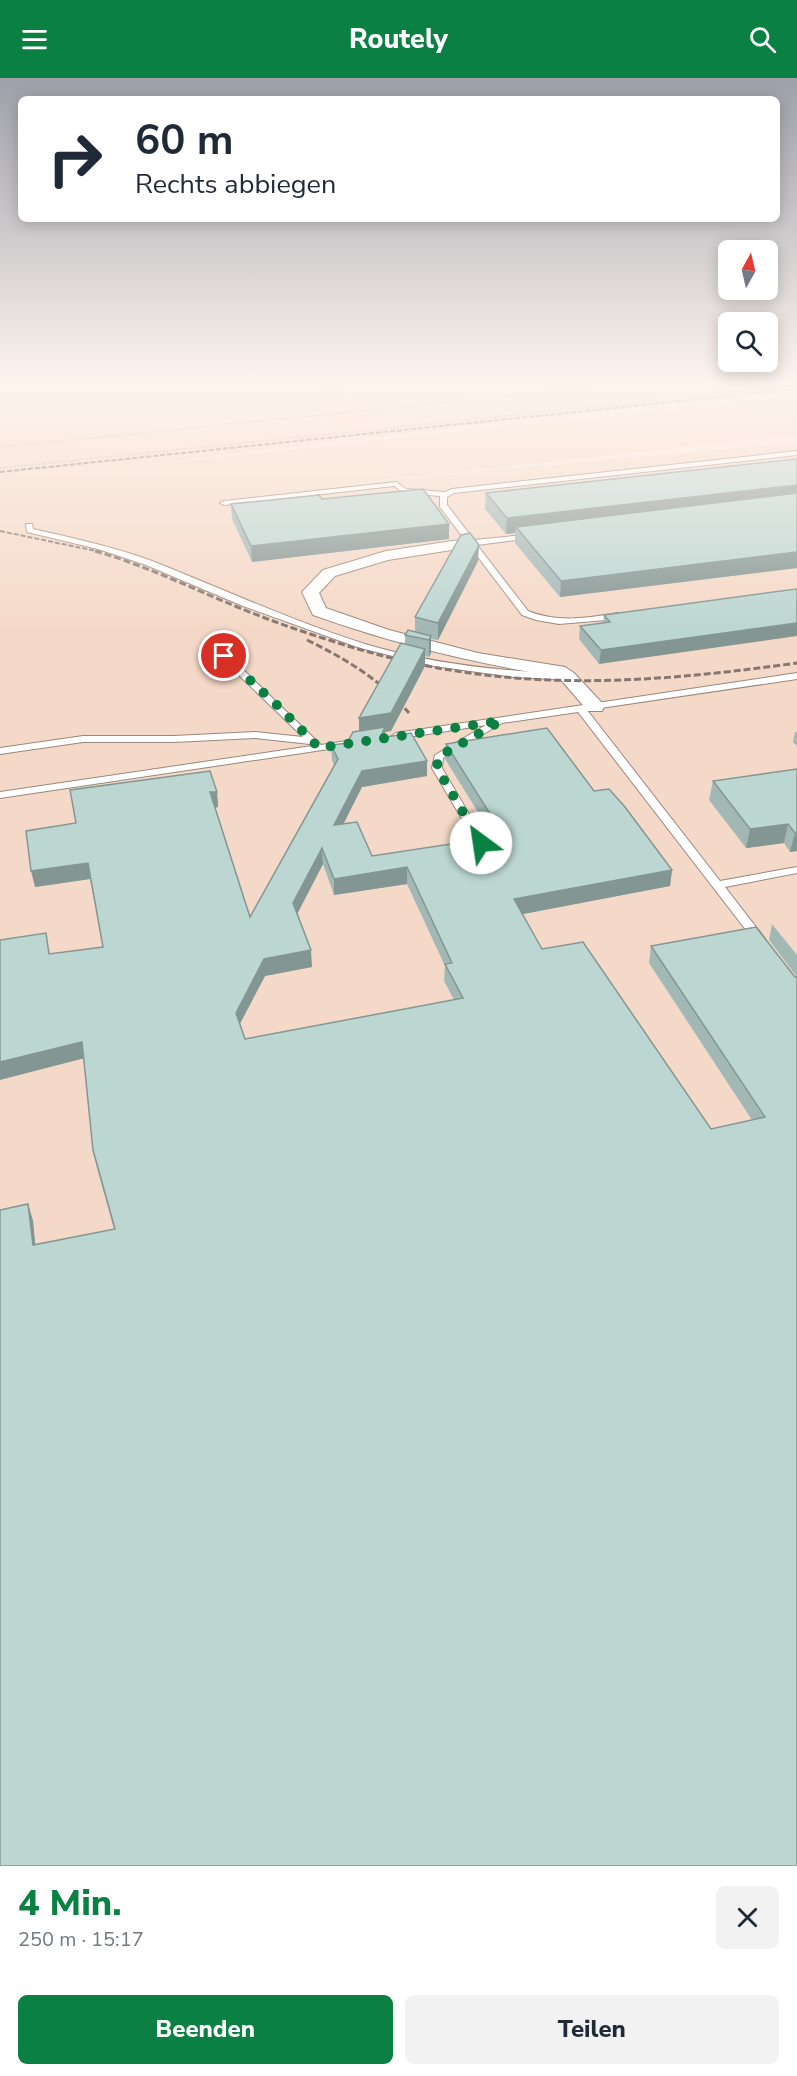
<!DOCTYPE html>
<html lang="de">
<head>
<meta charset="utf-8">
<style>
	body { margin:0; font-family:"Nunito Sans",sans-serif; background:#f2f2f3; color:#1f2937; height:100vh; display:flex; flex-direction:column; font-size:22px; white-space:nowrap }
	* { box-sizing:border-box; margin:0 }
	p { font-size:20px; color:#747a83 }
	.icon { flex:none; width:33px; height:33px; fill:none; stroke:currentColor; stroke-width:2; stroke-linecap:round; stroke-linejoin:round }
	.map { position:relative; height:1788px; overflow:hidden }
	.side { display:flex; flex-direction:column; background:#fff; flex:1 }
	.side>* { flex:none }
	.top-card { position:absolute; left:18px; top:18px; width:762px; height:126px; border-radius:9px; box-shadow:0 3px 15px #0003; background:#fff; color:#1f2937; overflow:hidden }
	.needle { width:39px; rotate:8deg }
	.controls { position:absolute; left:718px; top:162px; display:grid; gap:12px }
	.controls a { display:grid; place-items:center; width:60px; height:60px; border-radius:9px; background:#fff; box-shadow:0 3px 15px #0003; font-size:30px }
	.pin { position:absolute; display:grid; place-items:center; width:51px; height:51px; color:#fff; margin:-26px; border:3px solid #fff; border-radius:50%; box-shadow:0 2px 6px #0007 }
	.me { position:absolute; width:66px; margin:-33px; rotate:329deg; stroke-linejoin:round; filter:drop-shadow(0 0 4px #0008) }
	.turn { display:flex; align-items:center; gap:21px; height:126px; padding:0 18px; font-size:27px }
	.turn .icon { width:78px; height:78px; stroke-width:2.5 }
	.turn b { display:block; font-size:42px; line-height:51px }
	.round { display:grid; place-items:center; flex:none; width:63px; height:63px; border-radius:9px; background:#f2f2f3 }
	.summary { display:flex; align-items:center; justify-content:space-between; height:102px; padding:0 18px }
	h1 { font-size:36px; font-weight:800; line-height:45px; color:#0b8043 }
	.primary-button { display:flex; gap:12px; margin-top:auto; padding:12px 18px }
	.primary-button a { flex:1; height:69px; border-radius:9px; background:#0b8043; color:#fff; font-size:24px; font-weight:800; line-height:69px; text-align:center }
	.primary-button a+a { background:#f2f2f3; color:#1f2937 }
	header { display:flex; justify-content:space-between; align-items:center; height:78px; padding:0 18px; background:#0b8043; color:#fff; font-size:27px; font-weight:800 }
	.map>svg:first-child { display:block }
</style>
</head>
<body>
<header><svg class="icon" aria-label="menu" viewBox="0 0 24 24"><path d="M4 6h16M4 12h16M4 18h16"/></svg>Routely<svg class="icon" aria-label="search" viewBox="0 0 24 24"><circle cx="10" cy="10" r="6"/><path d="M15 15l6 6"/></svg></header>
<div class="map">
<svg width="797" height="1788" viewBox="0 0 797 1788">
	<rect width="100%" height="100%" fill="#fbe6da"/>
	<polygon fill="#f5d9c8" points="0,302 774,302 785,311 88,393 797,318 797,357 318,409 797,364 797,1788 0,1788"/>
	<path fill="#f9cfb6" d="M 316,302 L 344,302 L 363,340 C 335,363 325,322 316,302 Z"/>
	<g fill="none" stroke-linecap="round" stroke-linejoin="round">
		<g stroke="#9a877c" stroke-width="2">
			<g id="lane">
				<path d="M 797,373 L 797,377 L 454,415 L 447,419 L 447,427 L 474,462 L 534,456 L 534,460 L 531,460 L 477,467 L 528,533 C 558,545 587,540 618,535 L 622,538 L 618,541 L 559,546 L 536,542 L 522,537 L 440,429 L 440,418 L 404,415 L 394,408 L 224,427 L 220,425 L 224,423 L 396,404 L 406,411 L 445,414 L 452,411 Z"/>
				<path d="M 26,446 L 32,446 L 33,451 C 73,460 114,469 152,483 C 223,511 292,543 365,566 C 431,586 500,593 568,596 L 573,599 L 568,602 L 513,599 L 434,588 L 360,570 L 243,528 L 146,487 L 98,471 L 27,454 Z"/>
				<polygon points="224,575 227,576 321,667 346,663 351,666 349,668 0,720 0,714 312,668 310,666 255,660 174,664 83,664 0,676 0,670 83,658 174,658 255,654 303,659 221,580 220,578"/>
				<polygon points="797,595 797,601 587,632 720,803 797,789 797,795 725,809 766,862 760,866 756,865 578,634 502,645 443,680 442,690 486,765 481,768 476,765 432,690 435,677 486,647 396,661 391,658 396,655"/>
			</g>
		</g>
		<g stroke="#9a877c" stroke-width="2">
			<path id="street" d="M 472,460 L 480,465 L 477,468 L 388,482 L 335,498 L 319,515 L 326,530 L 389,552 L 478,575 L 565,589 L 574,595 L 602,625 L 604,629 L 602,633 L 588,633 L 562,603 L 554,598 C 468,584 395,566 313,537 L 302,514 L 323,492 L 386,473 Z"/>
		</g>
		<g stroke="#b8a89e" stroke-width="2" stroke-dasharray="1 2" stroke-linecap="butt">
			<polyline points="0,369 673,302"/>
			<polyline points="0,390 797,308"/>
		</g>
		<use href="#lane" fill="#fff" fill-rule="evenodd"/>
		<use href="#street" fill="#fff" fill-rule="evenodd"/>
		<g stroke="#857770" stroke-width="2" stroke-dasharray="5 2" stroke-linecap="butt">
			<polyline points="0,394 797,311"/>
			<polyline points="0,453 101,474"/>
		</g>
		<g stroke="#857770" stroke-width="3" stroke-dasharray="7 3" stroke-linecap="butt">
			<path d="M 95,473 C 144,487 189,509 235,528 C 266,541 297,552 329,562 C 492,616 630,608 797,585"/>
			<path d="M 307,562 C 346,581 381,602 409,635"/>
		</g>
	</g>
	<g fill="#a2b8b5" fill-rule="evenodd">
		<polygon points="797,381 797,490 560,519 515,465 515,455 506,456 485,431 486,415"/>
		<polygon points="322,421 449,446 449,461 252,484 232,441 231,426"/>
		<path d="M 478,483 L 438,562 L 431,561 L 431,575 L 429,579 L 425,578 L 425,588 L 391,653 L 385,654 L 385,659 L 427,683 L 427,698 L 362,709 L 343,745 L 372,778 L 494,760 L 445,681 L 446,666 L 594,713 L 672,792 L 670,808 L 522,836 L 542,871 L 711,1051 L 752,1042 L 649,885 L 651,868 L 797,899 L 769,862 L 772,846 L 797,877 L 797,1788 L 0,1788 L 28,1126 L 33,1143 L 35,1167 L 114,1151 L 97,1090 L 93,1072 L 84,981 L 50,876 L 103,869 L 90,801 L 35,809 L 76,745 L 217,714 L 218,729 L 215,730 L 250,839 L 334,687 L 332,682 L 331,667 L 347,665 L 359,653 L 359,640 L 405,566 L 405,557 L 415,554 L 415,539 ZM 323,786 L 334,817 L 407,806 L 445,888 L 444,903 L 454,922 L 245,961 L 240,946 L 265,898 L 312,889 L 297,836 Z"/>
		<polygon points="796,511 599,586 579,561 580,548 603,545 604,537"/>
		<polygon points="795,654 797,654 797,668 793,664"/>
		<polygon points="797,691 797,773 790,774 784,765 746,770 709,722 713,703"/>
	</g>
	<g fill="#849693">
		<polygon points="797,407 797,422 516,449 515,455 506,456 507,440"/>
		<polygon points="449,446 449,461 252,484 251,468"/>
		<polygon points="479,467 478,483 438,562 438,545"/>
		<polygon points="797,474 797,490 560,519 561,503"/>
		<polygon points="797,545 797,558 599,586 601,572"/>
		<polygon points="431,558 431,575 429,579 429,562"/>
		<polygon points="425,571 425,588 391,653 385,654 385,664 359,658 359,640"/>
		<polygon points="427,683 427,698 362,709 335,763 334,747 362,693"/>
		<polygon points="210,714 217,714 218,729 212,730"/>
		<polygon points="788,746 784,765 746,770 750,751"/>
		<polygon points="795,755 797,755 797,773 790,774"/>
		<polygon points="322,770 323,786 294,842 293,825"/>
		<polygon points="88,785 90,801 35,809 31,793"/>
		<polygon points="407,789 407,806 334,817 334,801"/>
		<polygon points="672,792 670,808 513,838 514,821"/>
		<polygon points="311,872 312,889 265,898 237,951 236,935 264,881"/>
		<polygon points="82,964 85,980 0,1002 0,984"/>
		<polygon points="28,1126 33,1143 37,1185 33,1167"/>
	</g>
	<g fill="#bcd6d2" stroke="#849693" stroke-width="1.5" fill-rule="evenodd">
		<polygon points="797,381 797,407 507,440 486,415"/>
		<polygon points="423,411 449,446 251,468 231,426 319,417 322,421"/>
		<polygon points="797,415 797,474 561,503 516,449"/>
		<polygon points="470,455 479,467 438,545 415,539 461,457"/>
		<polygon points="796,511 797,512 797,545 601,572 580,548 610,544 604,537"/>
		<polygon points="408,552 431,558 429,562 405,557"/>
		<polygon points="401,565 425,571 391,635 359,640"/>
		<path d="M 385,649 L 380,660 L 411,655 L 427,683 L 362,693 L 334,747 L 357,744 L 372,778 L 504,758 L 446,666 L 547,650 L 594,713 L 609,711 L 625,729 L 672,792 L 514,821 L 542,871 L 583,864 L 711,1051 L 765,1039 L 651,868 L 756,849 L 795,899 L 797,899 L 797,1788 L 0,1788 L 0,1132 L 28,1126 L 33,1167 L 115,1151 L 93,1072 L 82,964 L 0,984 L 0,862 L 46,855 L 49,876 L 103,869 L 88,785 L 31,793 L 26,753 L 76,745 L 70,712 L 210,693 L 217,714 L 210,714 L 250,839 L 338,681 L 331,667 L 347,665 L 353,654 ZM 322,770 L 334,801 L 407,789 L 452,885 L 445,886 L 463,920 L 245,961 L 236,935 L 264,881 L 311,872 L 293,825 Z"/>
		<polygon points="797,691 797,755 795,755 788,746 750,751 713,703"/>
	</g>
	<linearGradient id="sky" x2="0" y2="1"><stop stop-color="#9e9fa9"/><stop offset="0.55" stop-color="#fdf4ee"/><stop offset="1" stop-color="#fdf4ee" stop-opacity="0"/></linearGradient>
	<rect width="797" height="552" fill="url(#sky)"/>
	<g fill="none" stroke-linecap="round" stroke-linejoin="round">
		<polyline stroke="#0b8043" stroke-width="10" stroke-dasharray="0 18" points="224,578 279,629 319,670 501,643 438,679 437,690 481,765"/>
	</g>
</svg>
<div class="controls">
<a><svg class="needle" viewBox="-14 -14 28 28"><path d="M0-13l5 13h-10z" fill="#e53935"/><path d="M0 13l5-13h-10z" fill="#747a83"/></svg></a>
<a><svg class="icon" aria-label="search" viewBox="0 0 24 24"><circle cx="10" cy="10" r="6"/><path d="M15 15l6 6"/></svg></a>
</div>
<div class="pin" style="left:224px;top:578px;background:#d93025"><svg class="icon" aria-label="arrive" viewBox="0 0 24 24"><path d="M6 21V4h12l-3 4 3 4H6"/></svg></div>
<svg class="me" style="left:481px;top:765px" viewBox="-20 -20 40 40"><circle r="19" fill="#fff"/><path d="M0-13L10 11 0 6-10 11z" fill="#0b8043"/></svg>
<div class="top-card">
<div class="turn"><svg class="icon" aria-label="right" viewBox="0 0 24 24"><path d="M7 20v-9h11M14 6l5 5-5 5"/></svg><div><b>60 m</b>Rechts abbiegen</div></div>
</div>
</div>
<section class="side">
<div class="summary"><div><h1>4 Min.</h1><p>250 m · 15:17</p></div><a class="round"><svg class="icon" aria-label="close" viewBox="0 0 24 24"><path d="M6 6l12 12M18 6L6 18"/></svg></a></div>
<div class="primary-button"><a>Beenden</a><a>Teilen</a></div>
</section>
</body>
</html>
